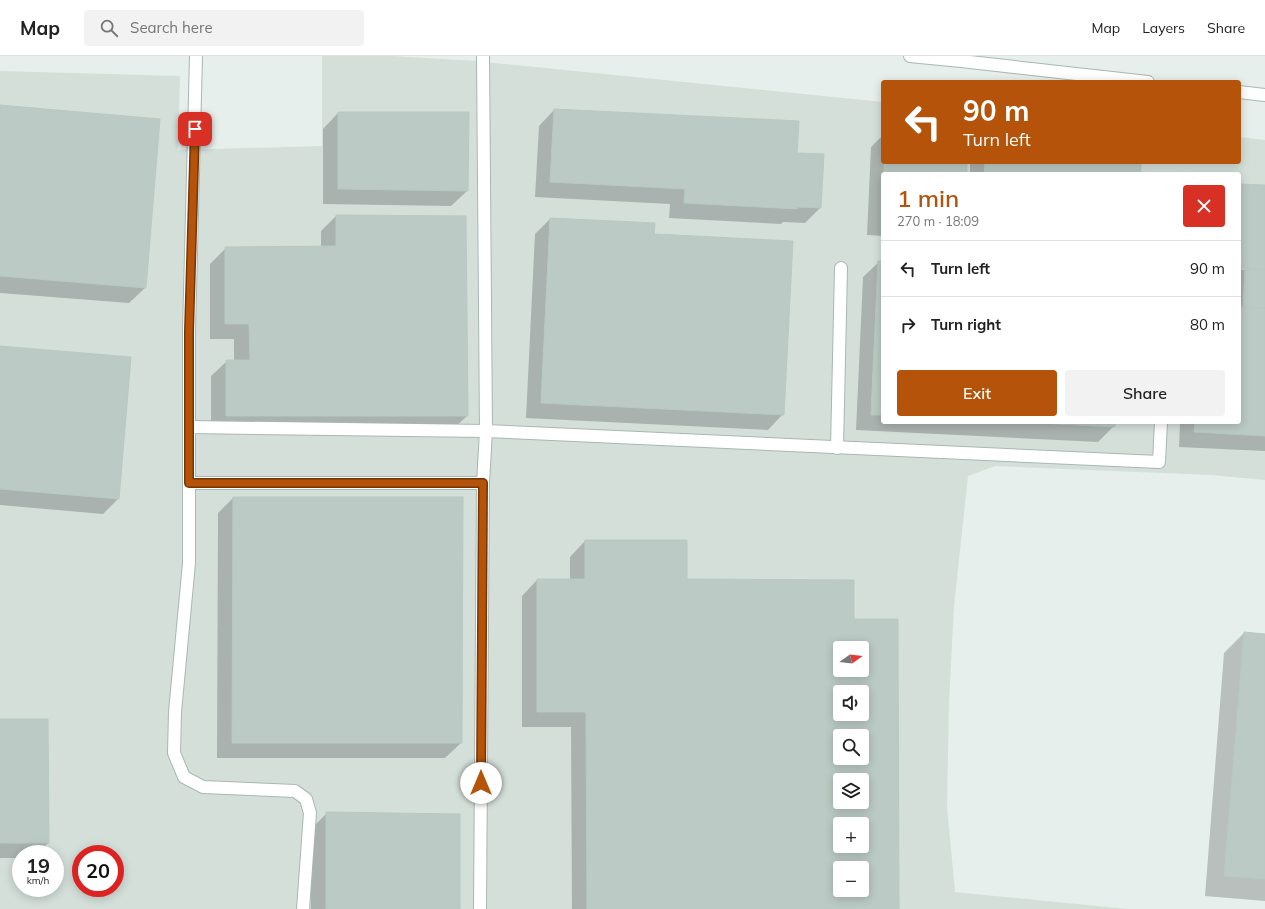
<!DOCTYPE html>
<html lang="en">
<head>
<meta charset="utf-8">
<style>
	body { margin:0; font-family:Mulish,sans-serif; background:#f2f2f2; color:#222; height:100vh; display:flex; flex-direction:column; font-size:15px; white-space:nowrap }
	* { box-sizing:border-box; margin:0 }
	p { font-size:13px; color:#767676 }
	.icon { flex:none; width:22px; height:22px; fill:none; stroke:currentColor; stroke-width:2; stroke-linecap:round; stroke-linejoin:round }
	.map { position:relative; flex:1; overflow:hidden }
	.drawer { position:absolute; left:881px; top:116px; width:360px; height:252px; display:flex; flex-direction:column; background:#fff; border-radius:4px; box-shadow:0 2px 10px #0003 }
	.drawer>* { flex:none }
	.guide { position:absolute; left:881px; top:24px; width:360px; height:84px; border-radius:4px; box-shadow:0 2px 10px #0003; background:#b45309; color:#fff; overflow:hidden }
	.needle { width:26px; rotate:76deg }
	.fabs { position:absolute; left:833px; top:585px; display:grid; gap:8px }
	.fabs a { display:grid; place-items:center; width:36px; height:36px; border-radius:4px; background:#fff; box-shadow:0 2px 10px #0003; font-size:20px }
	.speed { position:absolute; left:12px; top:789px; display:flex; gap:8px; font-size:20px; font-weight:700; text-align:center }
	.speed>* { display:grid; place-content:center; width:52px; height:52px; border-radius:50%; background:#fff; box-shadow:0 2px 10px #0003; line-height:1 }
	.speed small { font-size:10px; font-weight:400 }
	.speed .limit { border:6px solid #d22; background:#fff; color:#111 }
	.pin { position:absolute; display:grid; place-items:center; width:34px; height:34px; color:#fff; margin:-17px; border-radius:8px; box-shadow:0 2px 6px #0006 }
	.me { position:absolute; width:44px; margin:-22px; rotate:0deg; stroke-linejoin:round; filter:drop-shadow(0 0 3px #0008) }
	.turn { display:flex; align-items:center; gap:14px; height:84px; padding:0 16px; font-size:18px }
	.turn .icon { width:52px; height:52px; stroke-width:2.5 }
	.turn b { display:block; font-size:28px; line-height:34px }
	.round { display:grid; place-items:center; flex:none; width:42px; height:42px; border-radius:4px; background:#f2f2f2 }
	.head { display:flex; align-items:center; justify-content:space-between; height:68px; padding:0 16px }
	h1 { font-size:24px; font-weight:600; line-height:30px; color:#b45309 }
	.cta { display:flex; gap:8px; margin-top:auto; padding:8px 16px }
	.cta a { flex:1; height:46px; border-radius:4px; background:#b45309; color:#fff; font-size:16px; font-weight:600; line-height:46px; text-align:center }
	.cta a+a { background:#f2f2f2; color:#222 }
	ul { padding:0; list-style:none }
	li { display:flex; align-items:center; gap:12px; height:56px; padding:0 16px; border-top:1px solid #e0e0e0 }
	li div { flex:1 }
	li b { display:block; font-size:15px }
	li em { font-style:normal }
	header { display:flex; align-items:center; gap:24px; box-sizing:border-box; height:56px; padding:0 20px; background:#fff; border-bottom:1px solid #e0e0e0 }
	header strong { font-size:19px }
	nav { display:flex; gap:22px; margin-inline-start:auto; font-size:14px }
	.search { width:280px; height:36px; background:#f2f2f2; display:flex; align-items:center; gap:10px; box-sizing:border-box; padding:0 14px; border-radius:4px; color:#767676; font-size:15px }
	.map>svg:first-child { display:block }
</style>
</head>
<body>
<header>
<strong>Map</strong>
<div class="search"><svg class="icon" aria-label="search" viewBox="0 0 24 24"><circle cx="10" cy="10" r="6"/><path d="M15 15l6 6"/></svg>Search here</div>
<nav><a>Map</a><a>Layers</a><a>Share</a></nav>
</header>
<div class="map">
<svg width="1265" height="853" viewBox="0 0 1265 853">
	<rect width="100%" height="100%" fill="#e6efeb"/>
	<path fill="#d4dfda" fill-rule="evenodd" d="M 322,0 L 391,0 L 476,5 L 883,46 L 883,106 L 1239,106 L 1239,81 L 1265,84 L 1265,424 L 1211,419 L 995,410 L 968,420 L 954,550 L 949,645 L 947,750 L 955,836 L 1128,853 L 0,853 L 0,15 L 180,20 L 178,94 L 322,90 ZM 883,118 L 1239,118 L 1239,366 L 883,366 ZM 840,592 L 862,592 L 862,614 L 840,614 ZM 840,636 L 862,636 L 862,658 L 840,658 ZM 840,680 L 862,680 L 862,702 L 840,702 ZM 840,724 L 862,724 L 862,746 L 840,746 ZM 840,768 L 862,768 L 862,790 L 840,790 ZM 21,798 L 55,798 L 55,832 L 21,832 ZM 81,798 L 115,798 L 115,832 L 81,832 ZM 840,812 L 862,812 L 862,834 L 840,834 Z"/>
	<g fill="#0003" fill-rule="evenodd">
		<polygon points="0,50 145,232 129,247 0,237"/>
		<polygon points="554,54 796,98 820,152 805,167 783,166 781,168 669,162 670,148 535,141 539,70"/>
		<polygon points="338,57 467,135 451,150 323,148 323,73"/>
		<polygon points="883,79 883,106 966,106 966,118 883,118 883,180 867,179 871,91"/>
		<rect x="970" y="106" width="170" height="12"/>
		<polygon points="1239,129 1265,130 1265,395 1179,391 1180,366 1239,366 1239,213 1245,214 1247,212 1239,211"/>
		<polygon points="336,160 467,360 451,375 211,375 211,320 227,305 234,305 234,283 210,283 210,208 226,192 321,191 321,175"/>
		<polygon points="550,163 653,179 783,358 768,374 526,362 535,178"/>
		<polygon points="879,206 883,206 883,366 1114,366 1114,370 1098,386 856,374 863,221"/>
		<polygon points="0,291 118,443 103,458 0,449"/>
		<polygon points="233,442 462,442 461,687 445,702 217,702 218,457"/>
		<path d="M 585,485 L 686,524 L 853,564 L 897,564 L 898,853 L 572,853 L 571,671 L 522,671 L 522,540 L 537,524 L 570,524 L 570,501 ZM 840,592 L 862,592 L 862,614 L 840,614 ZM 840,636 L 862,636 L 862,658 L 840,658 ZM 840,680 L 862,680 L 862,702 L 840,702 ZM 840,724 L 862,724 L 862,746 L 840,746 ZM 840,768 L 862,768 L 862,790 L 840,790 ZM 840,812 L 862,812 L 862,834 L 840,834 Z"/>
		<polygon points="1244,577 1265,579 1265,845 1205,840 1224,597"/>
		<polygon points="0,664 48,787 36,798 21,798 21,802 0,802"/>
		<polygon points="327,757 459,853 311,853 311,773"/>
	</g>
	<g fill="#bbcac4" stroke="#b8c9c2" fill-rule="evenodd">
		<polygon points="0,49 160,63 146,232 0,220"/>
		<polygon points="554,53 799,65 797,97 824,98 821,152 797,151 797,153 684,147 685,133 550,126"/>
		<polygon points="338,56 469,56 468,135 338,133"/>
		<rect x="884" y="106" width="83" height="12"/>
		<polygon points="985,106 1141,106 1141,118 984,118"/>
		<polygon points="1239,128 1265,129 1265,214 1239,212"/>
		<polygon points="336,159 466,160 468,360 226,360 226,304 250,304 249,268 225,268 225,191 336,190"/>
		<polygon points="550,162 655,167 654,178 793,185 784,359 541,347"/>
		<polygon points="878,205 883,205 883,359 871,359"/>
		<polygon points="1245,213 1265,214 1265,252 1243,251"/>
		<polygon points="1239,251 1265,252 1265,380 1194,376 1195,366 1239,366"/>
		<polygon points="0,290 131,301 119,443 0,433"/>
		<polygon points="1018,366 1115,366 1115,371"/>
		<polygon points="233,441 463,441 462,687 232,687"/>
		<path d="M 585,484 L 687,484 L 687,523 L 854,524 L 854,563 L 898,563 L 899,853 L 587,853 L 586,656 L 537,656 L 537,523 L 585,523 ZM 840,592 L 862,592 L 862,614 L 840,614 ZM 840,636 L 862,636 L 862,658 L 840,658 ZM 840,680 L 862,680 L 862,702 L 840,702 ZM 840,724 L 862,724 L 862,746 L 840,746 ZM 840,768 L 862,768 L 862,790 L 840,790 ZM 840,812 L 862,812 L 862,834 L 840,834 Z"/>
		<polygon points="1244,576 1265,578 1265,823 1224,820"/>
		<polygon points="0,663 48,663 49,787 0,787"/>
		<polygon points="326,756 460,758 460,853 326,853"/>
	</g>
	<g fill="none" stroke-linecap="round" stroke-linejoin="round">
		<g stroke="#a8b8b2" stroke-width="14">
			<g id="service">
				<polyline points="196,0 189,276 189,507 175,656 174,697 184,721 203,731 295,735 306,743 310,757 303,853"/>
				<polyline points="483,0 486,375 1159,406 1161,366"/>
				<polyline points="189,371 486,375 483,427 189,427"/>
				<polyline points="837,392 841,212"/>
				<polyline points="480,853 483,427"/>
			</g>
		</g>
		<g stroke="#a8b8b2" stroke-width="14">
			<g id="minor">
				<polyline points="910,0 961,5 1148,26"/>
				<polyline points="1239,36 1265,39"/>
			</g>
		</g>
		<use href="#service" stroke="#fff" stroke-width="12"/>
		<use href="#minor" stroke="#fff" stroke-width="12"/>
	</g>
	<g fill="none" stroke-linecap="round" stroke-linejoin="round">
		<g stroke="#753606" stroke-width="10">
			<polyline id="route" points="195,73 189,276 189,427 483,427 481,727"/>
		</g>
		<use href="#route" stroke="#b45309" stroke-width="7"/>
	</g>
</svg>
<div class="fabs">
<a><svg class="needle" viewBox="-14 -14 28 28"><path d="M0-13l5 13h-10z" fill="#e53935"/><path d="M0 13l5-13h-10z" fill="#767676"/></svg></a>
<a><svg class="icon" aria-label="sound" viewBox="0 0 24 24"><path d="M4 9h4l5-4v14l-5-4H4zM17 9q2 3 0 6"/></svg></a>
<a><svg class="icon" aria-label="search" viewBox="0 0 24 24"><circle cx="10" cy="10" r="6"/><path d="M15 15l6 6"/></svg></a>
<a><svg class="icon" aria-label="layers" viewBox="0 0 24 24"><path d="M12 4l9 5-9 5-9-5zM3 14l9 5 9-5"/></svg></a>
<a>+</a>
<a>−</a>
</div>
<div class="speed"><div>19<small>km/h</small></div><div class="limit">20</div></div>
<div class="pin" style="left:195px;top:73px;background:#d93025"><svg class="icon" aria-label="arrive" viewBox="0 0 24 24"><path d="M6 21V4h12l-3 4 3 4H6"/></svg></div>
<svg class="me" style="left:481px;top:727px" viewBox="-20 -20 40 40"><circle r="19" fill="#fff"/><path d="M0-13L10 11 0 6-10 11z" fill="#b45309"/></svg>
<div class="guide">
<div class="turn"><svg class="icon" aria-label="left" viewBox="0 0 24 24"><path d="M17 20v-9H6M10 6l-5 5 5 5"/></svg><div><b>90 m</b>Turn left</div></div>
</div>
<section class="drawer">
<div class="head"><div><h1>1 min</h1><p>270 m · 18:09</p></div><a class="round" style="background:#d93025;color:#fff"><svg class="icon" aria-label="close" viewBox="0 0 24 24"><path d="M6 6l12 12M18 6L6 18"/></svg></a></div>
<ul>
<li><svg class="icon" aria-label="left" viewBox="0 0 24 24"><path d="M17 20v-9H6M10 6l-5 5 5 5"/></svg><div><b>Turn left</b></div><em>90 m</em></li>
<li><svg class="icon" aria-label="right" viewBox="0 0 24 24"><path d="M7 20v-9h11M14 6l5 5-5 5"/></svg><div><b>Turn right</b></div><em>80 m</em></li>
</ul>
<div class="cta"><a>Exit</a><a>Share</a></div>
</section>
</div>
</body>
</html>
